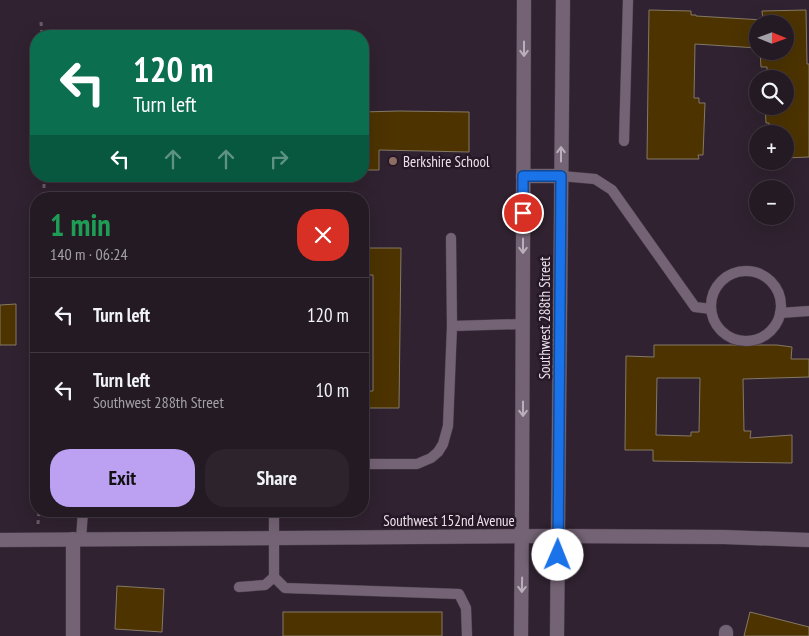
<!DOCTYPE html>
<html lang="en">
<head>
<meta charset="utf-8">
<style>
	body { margin:0; font-family:"PT Sans Narrow",sans-serif; background:#2c232c; color:#f1f3f6; height:100vh; display:flex; flex-direction:column; font-size:19px; white-space:nowrap }
	* { box-sizing:border-box; margin:0 }
	p { font-size:16px; color:#a3a1a6 }
	.icon { flex:none; width:28px; height:28px; fill:none; stroke:currentColor; stroke-width:2; stroke-linecap:round; stroke-linejoin:round }
	.map { position:relative; flex:1; overflow:hidden }
	.panel { position:absolute; left:30px; top:192px; width:339px; height:325px; display:flex; flex-direction:column; background:#241a24; border-radius:20px; box-shadow:0 5px 20px #0002,0 0 0 1px #413841 }
	.panel>* { flex:none }
	.banner { position:absolute; left:30px; top:30px; width:339px; height:152px; border-radius:20px; box-shadow:0 5px 20px #0002,0 0 0 1px #413841; background:#0b6e4f; color:#fff; overflow:hidden }
	.needle { width:32px; rotate:91deg }
	.buttons { position:absolute; left:749px; top:15px; display:grid; gap:10px }
	.buttons a { display:grid; place-items:center; width:45px; height:45px; border-radius:50%; background:#241a24; box-shadow:0 5px 20px #0002,0 0 0 1px #413841; font-size:25px }
	.pin { position:absolute; display:grid; place-items:center; width:42px; height:42px; color:#fff; margin:-21px; border:2px solid #fff; border-radius:50%; box-shadow:0 1px 5px #0007 }
	.me { position:absolute; width:55px; margin:-28px; rotate:1deg; stroke-linejoin:round; filter:drop-shadow(0 0 4px #0008) }
	.turn { display:flex; align-items:center; gap:18px; height:105px; padding:0 20px; font-size:22px }
	.turn .icon { width:65px; height:65px; stroke-width:2.5 }
	.turn b { display:block; font-size:35px; line-height:42px }
	.lanes { display:flex; align-items:center; height:48px; padding:0 20px; background:#0003; justify-content:center; gap:25px; direction:ltr }
	.lanes .off { opacity:.35 }
	.round { display:grid; place-items:center; flex:none; width:52px; height:52px; border-radius:20px; background:#2c232c }
	.summary { display:flex; align-items:center; justify-content:space-between; height:85px; padding:0 20px }
	h1 { font-size:30px; font-weight:800; line-height:38px; color:#1e9e55 }
	.action { display:flex; gap:10px; margin-top:auto; padding:10px 20px }
	.action a { flex:1; height:58px; border-radius:20px; background:#bca0f2; color:#111; font-size:20px; font-weight:800; line-height:58px; text-align:center }
	.action a+a { background:#2c232c; color:#f1f3f6 }
	ul { padding:0; list-style:none }
	li { display:flex; align-items:center; gap:15px; height:75px; padding:0 20px; border-top:1px solid #413841 }
	li div { flex:1 }
	li b { display:block; font-size:19px }
	li em { font-style:normal }
	.map>svg:first-child { display:block }
</style>
</head>
<body>
<div class="map">
<svg width="809" height="636" viewBox="0 0 809 636">
	<rect width="100%" height="100%" fill="#302230"/>
	<g fill="#4c3300" stroke="#857965" fill-rule="evenodd">
		<polygon points="649,10 691,11 691,15 696,15 696,16 763,20 762,11 806,10 807,64 809,64 809,157 785,158 785,134 769,134 769,123 766,123 765,106 785,106 785,79 767,79 767,67 761,67 760,51 785,51 785,24 758,24 758,48 695,44 694,98 699,98 699,103 705,103 703,155 698,155 699,159 647,159"/>
		<polygon points="399,111 469,112 469,152 379,150 379,170 362,170 362,112"/>
		<polygon points="362,248 401,248 399,408 362,408 362,391 373,391 373,275 362,275"/>
		<polygon points="16,304 16,345 0,345 0,305"/>
		<path d="M 654,345 L 777,345 L 792,347 L 791,359 L 809,359 L 809,377 L 743,379 L 744,431 L 751,431 L 750,438 L 792,435 L 792,463 L 653,461 L 653,450 L 625,450 L 626,356 L 654,357 ZM 657,378 L 700,378 L 699,432 L 691,432 L 691,436 L 656,435 Z"/>
		<polygon points="117,586 164,589 162,632 115,629"/>
		<rect x="283" y="612" width="159" height="24"/>
		<polygon points="750,612 809,627 809,636 744,636"/>
	</g>
	<g fill="none" stroke-linecap="round" stroke-linejoin="round">
		<g stroke="#4a3e4b" stroke-width="11">
			<g id="service">
				<polyline points="624,141 628,0"/>
				<polyline points="561,176 595,179 612,190 695,307 711,309"/>
				<polyline points="451,238 452,326"/>
				<circle cx="746" cy="306" r="35"/>
				<polyline points="780,313 809,311"/>
				<polyline points="362,464 417,464 431,458 438,452 443,444 448,426 452,326 523,324"/>
				<polyline points="274,511 274,577 285,588 459,594 466,608 467,636"/>
				<polyline points="81,539 83,511"/>
				<polyline points="239,587 265,585 274,577"/>
			</g>
		</g>
		<g stroke="#4a3e4b" stroke-width="15">
			<g id="minor">
				<polyline points="73,636 73,539"/>
				<polyline points="726,636 726,632"/>
			</g>
		</g>
		<g stroke="#4a3e4b" stroke-width="15">
			<polyline id="tertiary" points="0,540 558,536 724,537 809,540"/>
		</g>
		<g stroke="#4a3e4b" stroke-width="15">
			<g id="secondary">
				<polyline points="523,176 561,176"/>
				<polyline points="521,636 522,506 524,0"/>
				<polyline points="557,636 563,0"/>
			</g>
		</g>
		<g stroke="#695c69" stroke-width="3" stroke-dasharray="4 4" stroke-linecap="butt">
			<polyline points="41,22 42,36"/>
			<polyline points="44,176 44,199"/>
			<polyline points="38,524 39,511"/>
		</g>
		<use href="#service" stroke="#746374" stroke-width="10"/>
		<use href="#minor" stroke="#746374" stroke-width="14"/>
		<use href="#tertiary" stroke="#746374" stroke-width="14"/>
		<use href="#secondary" stroke="#746374" stroke-width="14"/>
	</g>
	<defs><path id="oneway-shaft" d="M-6 0H5M1.5-3L5.5 0L1.5 3" fill="none" stroke-width="1.6" stroke-linecap="round" stroke-linejoin="round" transform="scale(1.25)"/></defs>
	<g stroke="#bbafbb">
		<use href="#oneway-shaft" transform="translate(524 49) rotate(90)"/>
		<use href="#oneway-shaft" transform="translate(561 154) rotate(-90)"/>
		<use href="#oneway-shaft" transform="translate(523 246) rotate(90)"/>
		<use href="#oneway-shaft" transform="translate(523 409) rotate(90)"/>
		<use href="#oneway-shaft" transform="translate(522 585) rotate(91)"/>
	</g>
	<g fill="none" stroke-linecap="round" stroke-linejoin="round">
		<g stroke="#114b97" stroke-width="12">
			<polyline id="route" points="523,213 523,176 561,176 558,555"/>
		</g>
		<use href="#route" stroke="#1a73e8" stroke-width="9"/>
	</g>
	<circle fill="#8d6e63" stroke="#261826" stroke-width="2" cx="393" cy="161" r="5"/>
	<g text-anchor="middle" dominant-baseline="central" stroke-width="5" stroke-linejoin="round" paint-order="stroke">
		<g font-size="15" fill="#ebe1eb" stroke="#261826" text-anchor="start">
			<text x="403" y="161">Berkshire School</text>
		</g>
		<g font-size="15" fill="#ebe1eb" stroke="#261826">
			<text transform="translate(544 318) rotate(-90)">Southwest 288th Street</text>
			<text x="449" y="520">Southwest 152nd Avenue</text>
		</g>
	</g>
</svg>
<div class="buttons">
<a><svg class="needle" viewBox="-14 -14 28 28"><path d="M0-13l5 13h-10z" fill="#e53935"/><path d="M0 13l5-13h-10z" fill="#a3a1a6"/></svg></a>
<a><svg class="icon" aria-label="search" viewBox="0 0 24 24"><circle cx="10" cy="10" r="6"/><path d="M15 15l6 6"/></svg></a>
<a>+</a>
<a>−</a>
</div>
<div class="pin" style="left:523px;top:213px;background:#d93025"><svg class="icon" aria-label="arrive" viewBox="0 0 24 24"><path d="M6 21V4h12l-3 4 3 4H6"/></svg></div>
<svg class="me" style="left:558px;top:555px" viewBox="-20 -20 40 40"><circle r="19" fill="#fff"/><path d="M0-13L10 11 0 6-10 11z" fill="#1a73e8"/></svg>
<div class="banner">
<div class="turn"><svg class="icon" aria-label="left" viewBox="0 0 24 24"><path d="M17 20v-9H6M10 6l-5 5 5 5"/></svg><div><b>120 m</b>Turn left</div></div>
<div class="lanes"><svg class="icon" aria-label="left" viewBox="0 0 24 24"><path d="M17 20v-9H6M10 6l-5 5 5 5"/></svg><svg class="icon off" aria-label="ahead" viewBox="0 0 24 24"><path d="M12 20V5M6 11l6-6 6 6"/></svg><svg class="icon off" aria-label="ahead" viewBox="0 0 24 24"><path d="M12 20V5M6 11l6-6 6 6"/></svg><svg class="icon off" aria-label="right" viewBox="0 0 24 24"><path d="M7 20v-9h11M14 6l5 5-5 5"/></svg></div>
</div>
<section class="panel">
<div class="summary"><div><h1>1 min</h1><p>140 m · 06:24</p></div><a class="round" style="background:#d93025;color:#fff"><svg class="icon" aria-label="close" viewBox="0 0 24 24"><path d="M6 6l12 12M18 6L6 18"/></svg></a></div>
<ul>
<li><svg class="icon" aria-label="left" viewBox="0 0 24 24"><path d="M17 20v-9H6M10 6l-5 5 5 5"/></svg><div><b>Turn left</b></div><em>120 m</em></li>
<li><svg class="icon" aria-label="left" viewBox="0 0 24 24"><path d="M17 20v-9H6M10 6l-5 5 5 5"/></svg><div><b>Turn left</b><p>Southwest 288th Street</p></div><em>10 m</em></li>
</ul>
<div class="action"><a>Exit</a><a>Share</a></div>
</section>
</div>
</body>
</html>
